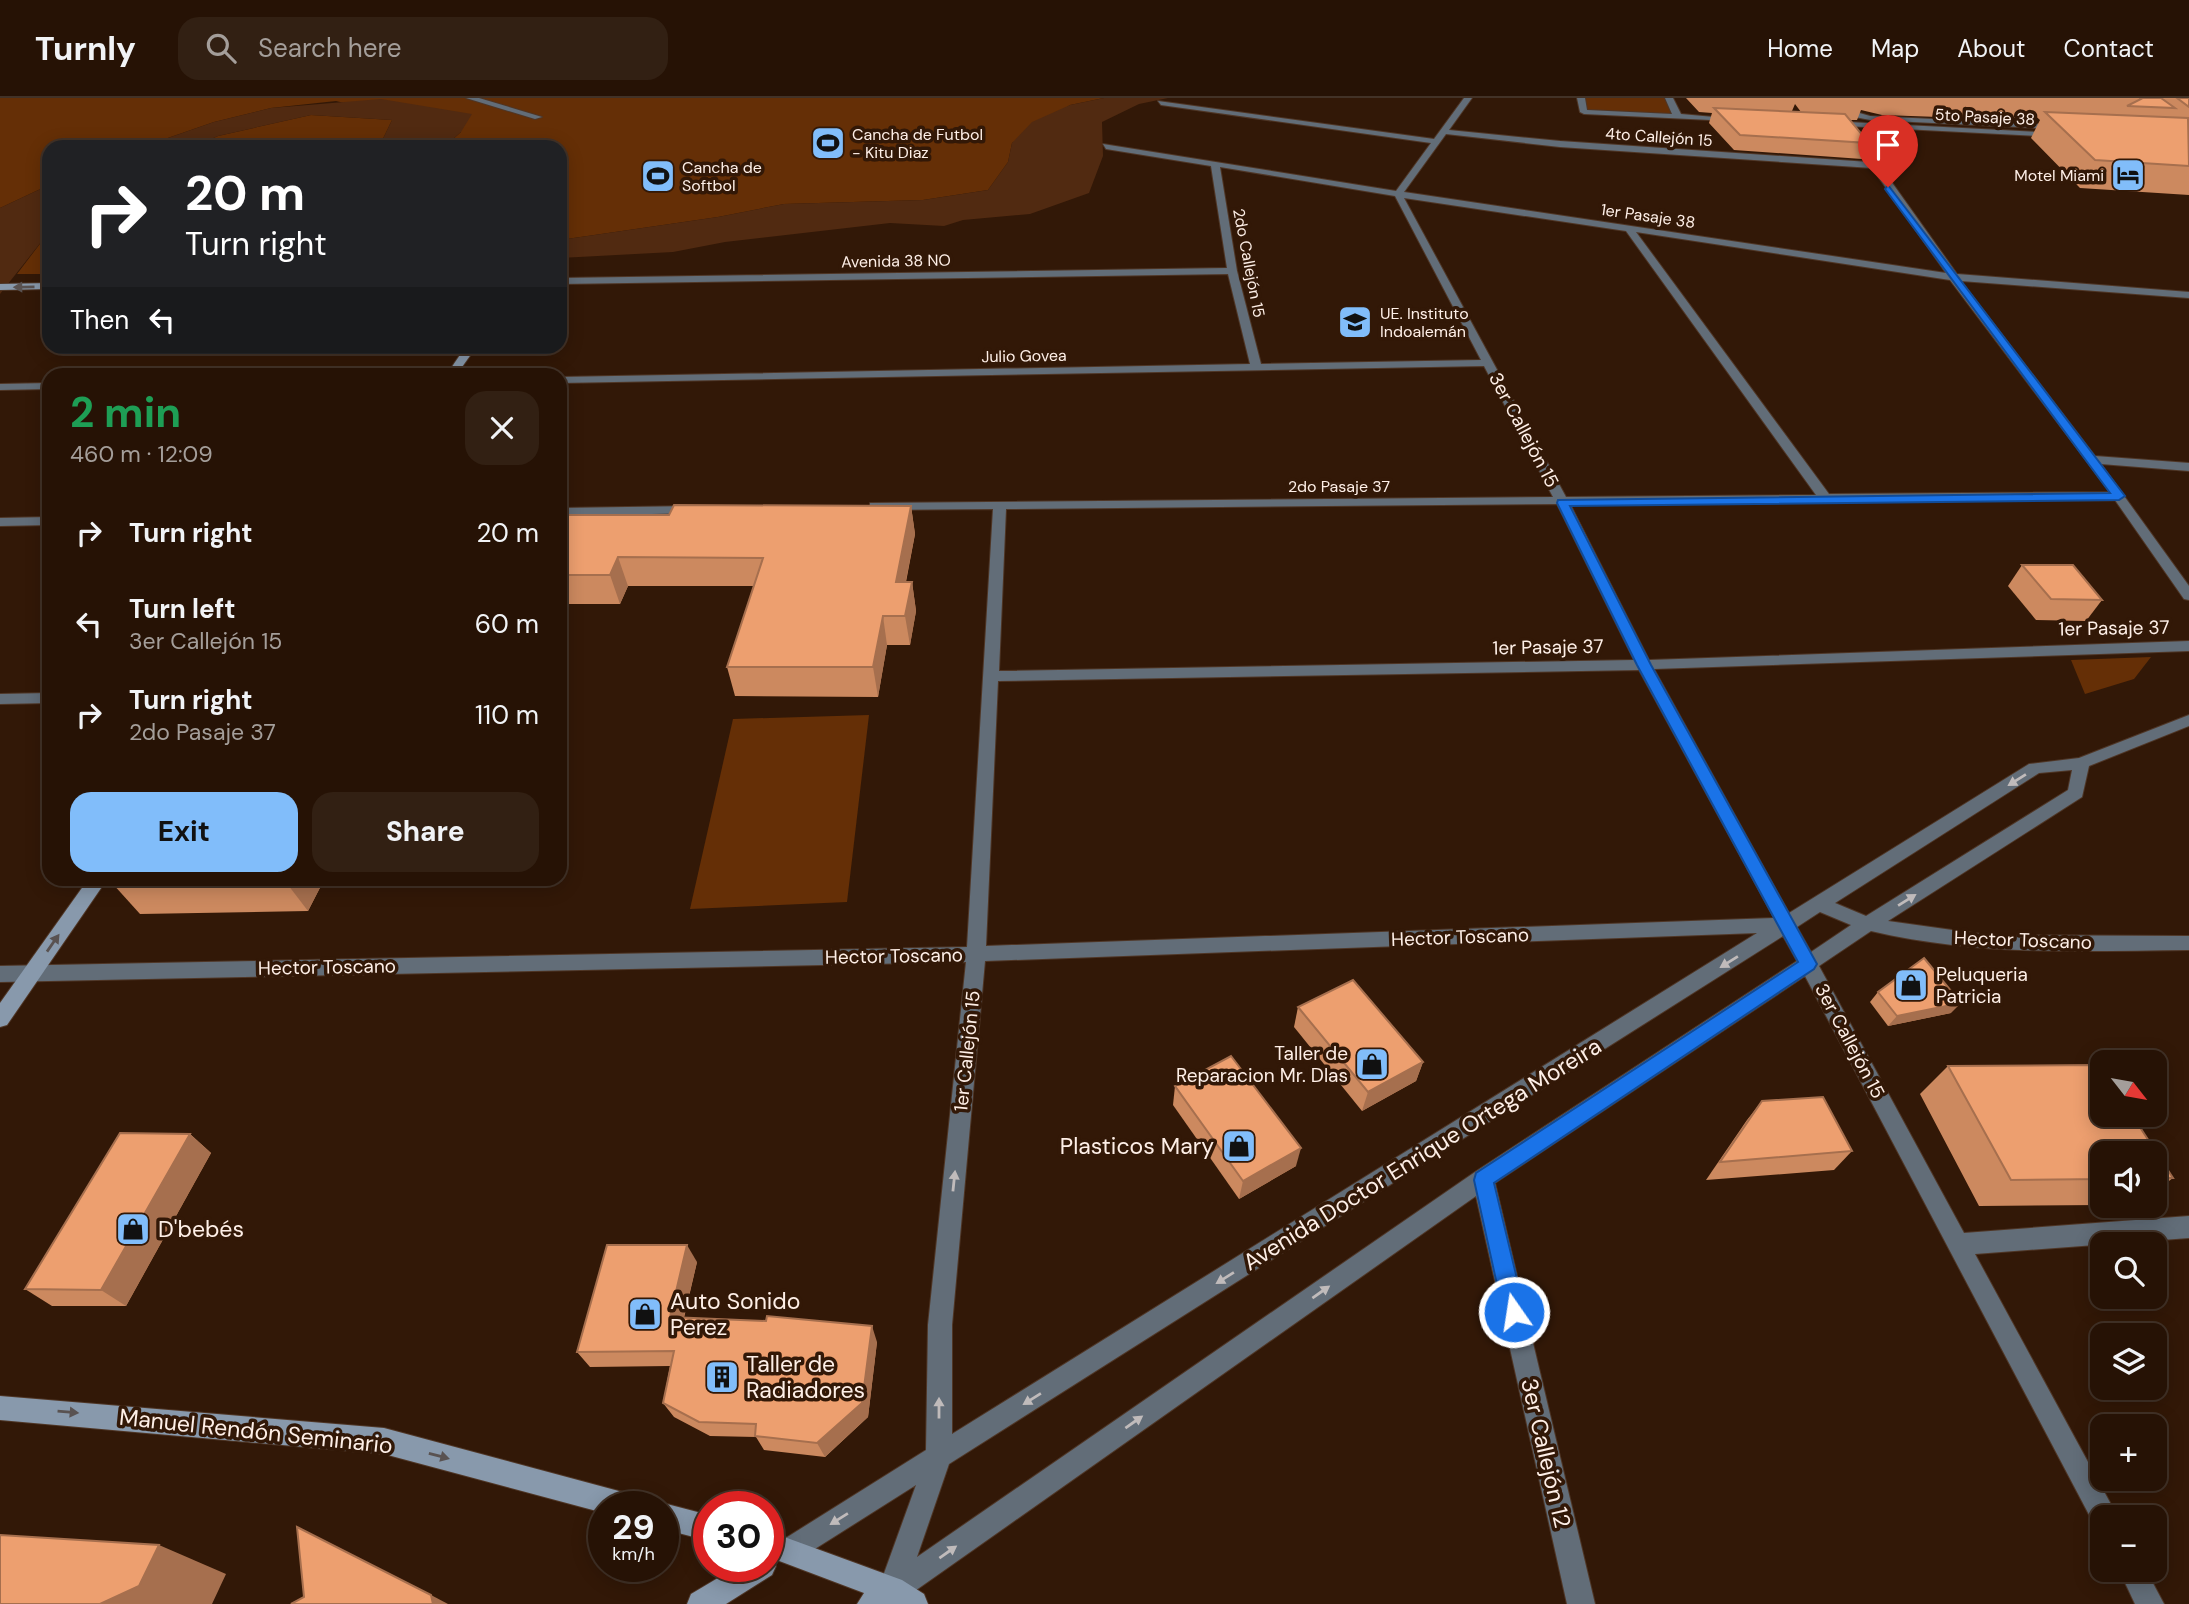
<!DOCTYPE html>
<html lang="en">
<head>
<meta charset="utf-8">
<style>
	body { margin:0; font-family:"DM Sans",sans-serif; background:#322013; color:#f1f3f6; height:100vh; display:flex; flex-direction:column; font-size:26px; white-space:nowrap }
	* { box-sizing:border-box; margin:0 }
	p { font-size:23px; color:#a49e9a }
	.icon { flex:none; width:38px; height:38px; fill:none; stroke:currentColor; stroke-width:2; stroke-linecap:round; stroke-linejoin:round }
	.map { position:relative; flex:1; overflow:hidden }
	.drawer { position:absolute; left:42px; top:270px; width:525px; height:518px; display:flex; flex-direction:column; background:#261205; border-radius:21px; box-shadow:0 4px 18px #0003,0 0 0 2px #423227 }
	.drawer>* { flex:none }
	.banner { position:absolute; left:42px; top:42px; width:525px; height:214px; border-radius:21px; box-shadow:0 4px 18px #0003,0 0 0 2px #423227; background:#202124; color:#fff; overflow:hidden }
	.needle { width:46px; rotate:121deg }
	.controls { position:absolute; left:2090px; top:952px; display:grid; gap:14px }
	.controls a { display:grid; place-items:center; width:77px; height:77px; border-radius:14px; background:#261205; box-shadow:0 4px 18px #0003,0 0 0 2px #423227; font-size:35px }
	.speed { position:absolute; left:588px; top:1393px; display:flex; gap:14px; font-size:35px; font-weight:700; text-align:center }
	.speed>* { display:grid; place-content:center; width:91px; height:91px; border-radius:50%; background:#261205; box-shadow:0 4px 18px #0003,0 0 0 2px #423227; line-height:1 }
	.speed small { font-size:18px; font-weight:400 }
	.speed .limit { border:10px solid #d22; background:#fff; color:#111 }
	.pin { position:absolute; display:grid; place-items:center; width:60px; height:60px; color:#fff; margin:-72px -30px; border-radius:50% 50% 50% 0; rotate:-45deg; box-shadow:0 0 7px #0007 }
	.pin .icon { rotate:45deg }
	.me { position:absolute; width:77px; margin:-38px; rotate:347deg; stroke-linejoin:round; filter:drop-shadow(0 0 5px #0008) }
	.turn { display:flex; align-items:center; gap:24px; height:147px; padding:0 28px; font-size:32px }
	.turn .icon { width:91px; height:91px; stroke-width:2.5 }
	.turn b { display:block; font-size:49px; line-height:60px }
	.then { display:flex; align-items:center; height:66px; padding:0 28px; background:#0003; gap:14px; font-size:26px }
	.round { display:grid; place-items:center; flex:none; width:74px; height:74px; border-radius:21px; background:#322013 }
	.overview { display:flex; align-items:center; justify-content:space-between; height:119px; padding:0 28px }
	h1 { font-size:42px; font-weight:700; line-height:52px; color:#1e9e55 }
	.cta { display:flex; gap:14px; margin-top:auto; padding:14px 28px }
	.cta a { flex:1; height:80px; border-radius:21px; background:#81bdfa; color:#111; font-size:28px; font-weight:700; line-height:80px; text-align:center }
	.cta a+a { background:#322013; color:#f1f3f6 }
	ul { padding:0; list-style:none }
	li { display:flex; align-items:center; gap:21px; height:91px; padding:0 28px }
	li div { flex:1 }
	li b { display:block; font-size:26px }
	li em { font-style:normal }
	header { display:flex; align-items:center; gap:42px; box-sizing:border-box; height:98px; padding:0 35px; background:#261205; border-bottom:2px solid #423227 }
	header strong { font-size:33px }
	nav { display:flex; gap:38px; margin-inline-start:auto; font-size:24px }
	.search { width:490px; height:63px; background:#322013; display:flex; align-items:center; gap:18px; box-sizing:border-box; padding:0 24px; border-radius:21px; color:#a49e9a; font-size:26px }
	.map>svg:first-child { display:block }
</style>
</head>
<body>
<header>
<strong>Turnly</strong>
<div class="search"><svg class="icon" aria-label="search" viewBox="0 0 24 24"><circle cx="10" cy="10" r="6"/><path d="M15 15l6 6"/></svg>Search here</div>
<nav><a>Home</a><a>Map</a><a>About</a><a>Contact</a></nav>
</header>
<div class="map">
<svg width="2189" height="1506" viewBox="0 0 2189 1506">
	<rect width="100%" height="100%" fill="#321807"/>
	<g fill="#652f06">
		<polygon points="0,0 1104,0 1070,7 1012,45 1008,64 988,92 923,102 784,106 718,119 560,142 560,49 444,49 461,34 336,3 271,10 214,24 142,49 49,49 49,87 0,110"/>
		<polygon points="1581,0 1669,0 1678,19 1584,14"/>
		<polygon points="311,17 392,22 379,49 193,49 218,38"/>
		<polygon points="49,134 49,176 17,176"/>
		<polygon points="2151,559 2134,581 2085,596 2071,562"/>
		<polygon points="869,617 847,804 690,811 733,621"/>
	</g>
	<g fill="#512a11">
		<polygon points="1104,0 1168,0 1139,6 1102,24 1103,58 1089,95 1030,116 963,122 944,128 890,125 725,144 673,154 560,160 560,142 718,119 784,106 923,102 988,92 1008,64 1012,45 1032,24 1070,7"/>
		<polygon points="381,1 472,16 461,34 444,49 379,49 392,22 311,17 218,38 193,49 142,49 214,24 271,10"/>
		<polygon points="49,87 49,134 0,196 0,110"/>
	</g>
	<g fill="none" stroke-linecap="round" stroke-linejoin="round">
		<g stroke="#4f3626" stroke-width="2">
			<g id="lane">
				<polygon points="466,0 479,0 542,19 535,21"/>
				<polygon points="1837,0 1845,0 1856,14 1870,18 2059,27 2063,29 2059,31 1870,22 1850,18"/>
			</g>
		</g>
		<g stroke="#4f3626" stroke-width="2">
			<g id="street">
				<path d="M 1464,0 L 1472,0 L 1449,32 L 1560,43 L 1869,64 L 1849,36 L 1856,34 L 1957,176 L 2189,194 L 2189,200 L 1961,183 L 2095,358 L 2189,365 L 2189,373 L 2101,366 L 2189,488 L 2189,502 L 2184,501 L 2115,402 L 1570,406 L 1649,562 L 2189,543 L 2189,553 L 1654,571 L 1789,815 L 2029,666 L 2079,660 L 2189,617 L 2189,628 L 2089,668 L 2082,699 L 1888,823 L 1988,837 L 2189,838 L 2189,852 C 2082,853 1976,858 1871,833 L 1819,868 L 1964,1135 L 2189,1118 L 2189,1140 L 1975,1156 L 2113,1410 L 2117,1419 L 2102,1419 L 2102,1431 L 2095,1428 L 1805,878 L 1495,1085 L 1595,1506 L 1567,1506 L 1476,1098 L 902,1502 L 892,1506 L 882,1502 L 878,1492 L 916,1387 L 799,1461 L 790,1465 L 781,1461 L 777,1452 L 781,1443 L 926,1352 L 928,1227 L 966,864 L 0,884 L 0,868 L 967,849 L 993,411 L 875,412 L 870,411 L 870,405 L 1553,399 L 1484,268 L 560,285 L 560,279 L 1250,266 L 1228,176 L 560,186 L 560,180 L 1227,170 L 1211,68 L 1106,51 L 1103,46 L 1396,93 L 1431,45 L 1161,7 L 1158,3 L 1434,41 ZM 1446,36 L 1560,49 L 1872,70 L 1946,175 L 1404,94 ZM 1220,69 L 1395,98 L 1481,262 L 1261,266 L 1237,173 ZM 1404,100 L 1626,133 L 1816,397 L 1566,399 ZM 1636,134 L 1950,182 L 2110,394 L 1829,396 ZM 1557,406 L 1634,562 L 999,573 L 1006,411 ZM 1639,572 L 1774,820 L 986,848 L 998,583 ZM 2072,672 L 2068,692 L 1866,818 L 1835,805 L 2039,675 ZM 1820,814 L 1851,827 L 1811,854 L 1797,829 ZM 1757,835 L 952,1336 L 952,1227 L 985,863 ZM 1783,838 L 1797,863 L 1475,1074 L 917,1459 L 949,1366 Z"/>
				<polygon points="1577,0 1585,0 1587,12 1672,16 1665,0 1673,0 1681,16 1736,21 1732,23 1584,16 1580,14"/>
				<polygon points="1829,23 2057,35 2061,37 2057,39 1826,27"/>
				<polygon points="49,285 49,291 0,292 0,286"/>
				<polygon points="693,408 698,409 698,415 560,418 560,410"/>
				<polygon points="49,419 49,427 0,428 0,420"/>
				<polygon points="49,595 49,605 0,606 0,596"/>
				<polygon points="2119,1472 2146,1472 2164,1506 2135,1506"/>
			</g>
		</g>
		<g stroke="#4f3626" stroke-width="2">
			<g id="secondary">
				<polygon points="49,185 49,191 0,192 0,186"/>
				<polygon points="466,248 477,248 457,276 447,276"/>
				<polygon points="89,780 108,780 7,927 0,929 0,905"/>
				<polygon points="0,1298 384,1330 630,1396 639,1400 643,1409 604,1409 604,1415 384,1356 0,1322"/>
				<polygon points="663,1405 709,1417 709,1443 663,1431 663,1409 654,1409"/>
				<polygon points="768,1433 902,1482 924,1496 928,1506 857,1506 864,1495 774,1461 776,1468 772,1477 726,1506 687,1506 691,1496 738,1468 768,1468"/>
			</g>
		</g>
		<use href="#lane" fill="#626d78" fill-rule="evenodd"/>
		<use href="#street" fill="#626d78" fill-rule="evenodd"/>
		<use href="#secondary" fill="#8899ac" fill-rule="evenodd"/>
	</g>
	<g fill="#cc895f" fill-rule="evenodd">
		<path d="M 1686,0 L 2189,0 L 2189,97 L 2080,90 L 2031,40 L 2040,22 L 2029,12 L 2024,23 L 1956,19 L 1944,9 L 1939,19 L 1882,17 L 1861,12 L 1857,22 L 1849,22 L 1869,45 L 1862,61 L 1734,52 L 1709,25 L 1712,15 L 1699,14 ZM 1795,6 L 1801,14 L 1792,13 Z"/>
		<polygon points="911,408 915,436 906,484 912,484 916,513 910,547 887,547 878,599 735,598 727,569 754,488 628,488 620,506 560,506 560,417 669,417"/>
		<polygon points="2022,467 2102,502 2086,523 2036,522 2008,488"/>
		<polygon points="325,780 308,813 140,816 112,785"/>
		<polygon points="1878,894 1951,915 1888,928 1870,904"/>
		<polygon points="1298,909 1423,964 1416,983 1362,1013 1294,929"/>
		<polygon points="2100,967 2102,969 2102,1017 2132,1017 2173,1080 2154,1094 2154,1055 2102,1055 2102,1107 1979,1108 1920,996 1948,968"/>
		<polygon points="1175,988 1296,1068 1239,1101 1173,1007"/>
		<polygon points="1762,1003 1852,1053 1834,1072 1706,1082 1747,1022"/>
		<polygon points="190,1036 211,1055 126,1208 52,1208 25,1191"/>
		<polygon points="697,1164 684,1220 877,1244 868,1319 825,1359 764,1352 756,1339 710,1338 674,1319 663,1305 670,1268 590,1269 577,1254"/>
	</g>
	<g fill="#a66f4e">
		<polygon points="911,408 915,436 900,513 896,484"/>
		<polygon points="618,459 628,488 620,506 610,477"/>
		<polygon points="912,484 916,513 910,547 905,518"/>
		<polygon points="883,518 887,547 878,599 873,569"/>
		<polygon points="286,780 325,780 308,813 285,783"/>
		<polygon points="1961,905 1951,915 1888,928 1897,918"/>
		<polygon points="1423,964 1416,983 1362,1013 1368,994"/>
		<polygon points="190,1036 211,1055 126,1208 101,1192"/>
		<polygon points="1301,1050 1296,1068 1239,1101 1243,1083"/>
		<polygon points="687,1147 697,1164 680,1235 670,1219"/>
		<polygon points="872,1228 877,1244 868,1319 825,1359 817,1345"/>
		<polygon points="159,1447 226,1476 212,1506 100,1506"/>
		<polygon points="431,1497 448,1506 433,1506"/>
	</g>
	<g fill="#ed9f6f" stroke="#a66f4e" stroke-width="2">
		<polygon points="2140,0 2161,0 2175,10 2127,8 2141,1"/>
		<polygon points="2177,0 2189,0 2189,9"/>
		<polygon points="1714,10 1845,16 1869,45 1740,37"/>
		<polygon points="2045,14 2188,20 2189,68 2095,62"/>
		<polygon points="674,407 911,408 896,484 912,484 905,518 883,518 873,569 727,569 763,460 618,459 610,477 560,477 560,417 669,417"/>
		<polygon points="2022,467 2073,467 2102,502 2051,501"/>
		<polygon points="116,780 286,780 285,783 112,785"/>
		<polygon points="1924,860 1961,905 1897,918 1878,894"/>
		<polygon points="1353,882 1423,964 1368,994 1298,909"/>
		<polygon points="1231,958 1301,1050 1243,1083 1175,988"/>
		<polygon points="2100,967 2102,969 2102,1017 2132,1017 2173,1080 2154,1080 2154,1055 2102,1055 2102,1081 2011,1082 1948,968"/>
		<polygon points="1823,999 1852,1053 1720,1064 1762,1003"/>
		<polygon points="120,1035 190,1036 101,1192 25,1191"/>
		<polygon points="607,1147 687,1147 670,1219 766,1223 767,1218 872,1228 862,1305 817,1345 755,1338 756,1326 699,1324 663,1305 674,1253 577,1254"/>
		<polygon points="297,1429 431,1497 433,1506 291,1506 304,1499"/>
		<polygon points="0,1437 159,1447 139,1488 100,1506 0,1506"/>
	</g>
	<defs><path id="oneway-solid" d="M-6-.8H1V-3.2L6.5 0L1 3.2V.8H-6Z" transform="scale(1.75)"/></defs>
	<g fill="#595251">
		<use href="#oneway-solid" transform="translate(24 189) rotate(179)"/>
		<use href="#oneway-solid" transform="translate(53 845) rotate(-55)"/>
		<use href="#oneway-solid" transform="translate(68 1314) rotate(5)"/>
		<use href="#oneway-solid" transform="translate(439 1358) rotate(15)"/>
	</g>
	<g fill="#c0bbbb">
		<use href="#oneway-solid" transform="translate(2017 682) rotate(148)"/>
		<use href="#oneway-solid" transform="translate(1907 802) rotate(-32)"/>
		<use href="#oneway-solid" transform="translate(1729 864) rotate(148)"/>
		<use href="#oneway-solid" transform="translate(954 1083) rotate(-84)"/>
		<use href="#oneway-solid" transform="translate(1225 1180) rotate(148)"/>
		<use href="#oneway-solid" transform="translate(1321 1194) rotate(-35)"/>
		<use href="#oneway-solid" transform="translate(1032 1301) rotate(148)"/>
		<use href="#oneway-solid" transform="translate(939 1310) rotate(-90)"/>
		<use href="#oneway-solid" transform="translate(1134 1324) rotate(-35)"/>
		<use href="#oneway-solid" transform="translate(839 1421) rotate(148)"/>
		<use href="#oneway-solid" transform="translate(948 1454) rotate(-35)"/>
	</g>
	<polygon fill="#1a73e8" stroke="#114b97" stroke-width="2" points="1888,87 2125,398 2119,402 1570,408 1651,567 1817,866 1814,871 1494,1085 1525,1214 1521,1222 1514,1225 1506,1222 1503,1214 1474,1082 1476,1075 1798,864 1637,567 1557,405 1558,402 2110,395 1885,91"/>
	<defs>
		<g id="stadium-square" transform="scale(1.75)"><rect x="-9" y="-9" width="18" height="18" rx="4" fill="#81bdfa" stroke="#321807"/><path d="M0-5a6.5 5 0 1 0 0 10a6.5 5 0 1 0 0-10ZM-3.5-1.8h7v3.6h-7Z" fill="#111"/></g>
		<g id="hotel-square" transform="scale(1.75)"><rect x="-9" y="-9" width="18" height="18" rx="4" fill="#81bdfa" stroke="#321807"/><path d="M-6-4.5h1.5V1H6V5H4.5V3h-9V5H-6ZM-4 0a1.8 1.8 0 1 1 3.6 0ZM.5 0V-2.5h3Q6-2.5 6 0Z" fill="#111"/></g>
		<g id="school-square" transform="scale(1.75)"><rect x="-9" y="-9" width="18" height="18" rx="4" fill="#81bdfa" stroke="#321807"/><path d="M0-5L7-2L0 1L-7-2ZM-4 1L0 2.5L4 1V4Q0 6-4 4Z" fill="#111"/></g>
		<g id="shop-square" transform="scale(1.75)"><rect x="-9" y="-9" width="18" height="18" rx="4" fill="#81bdfa" stroke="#321807"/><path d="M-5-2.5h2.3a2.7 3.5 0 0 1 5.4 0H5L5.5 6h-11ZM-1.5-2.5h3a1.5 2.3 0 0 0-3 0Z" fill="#111"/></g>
		<g id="building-square" transform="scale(1.75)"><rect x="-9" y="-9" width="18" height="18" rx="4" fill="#81bdfa" stroke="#321807"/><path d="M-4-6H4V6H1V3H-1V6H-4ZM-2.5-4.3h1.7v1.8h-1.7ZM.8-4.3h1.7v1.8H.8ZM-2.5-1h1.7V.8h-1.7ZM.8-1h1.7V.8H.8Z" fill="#111"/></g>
	</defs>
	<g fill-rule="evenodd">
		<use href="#stadium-square" x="828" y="45"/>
		<use href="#hotel-square" x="2128" y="77"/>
		<use href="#stadium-square" x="658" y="78"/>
		<use href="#school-square" x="1355" y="224"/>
		<use href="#shop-square" x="1911" y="887"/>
		<use href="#shop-square" x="1372" y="966"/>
		<use href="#shop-square" x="1239" y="1048"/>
		<use href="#shop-square" x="133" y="1131"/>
		<use href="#shop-square" x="645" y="1216"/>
		<use href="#building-square" x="722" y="1279"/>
	</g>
	<g text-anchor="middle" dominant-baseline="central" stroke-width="7" stroke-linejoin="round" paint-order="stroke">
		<g font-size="16" fill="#feefe7" stroke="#321807">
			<text transform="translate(1985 19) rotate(3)">5to Pasaje 38</text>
			<text transform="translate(1659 39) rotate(4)">4to Callejón 15</text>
			<text transform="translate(1648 118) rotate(8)">1er Pasaje 38</text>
			<text transform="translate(896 163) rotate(-1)">Avenida 38 NO</text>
			<text transform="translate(1249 165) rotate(79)">2do Callejón 15</text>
			<text transform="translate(1024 258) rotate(-1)">Julio Govea</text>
			<text x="1339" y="388">2do Pasaje 37</text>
		</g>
		<g font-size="16" fill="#feefe7" stroke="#321807" text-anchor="start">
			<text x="852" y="36">Cancha de Futbol<tspan x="852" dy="18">- Kitu Diaz</tspan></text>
			<text x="682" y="69">Cancha de<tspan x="682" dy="18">Softbol</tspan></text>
			<text x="2104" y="77" text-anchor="end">Motel Miami</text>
			<text x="1380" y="215">UE. Instituto<tspan x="1380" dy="18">Indoalemán</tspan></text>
		</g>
		<g font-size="19" fill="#feefe7" stroke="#321807">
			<text transform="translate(1524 332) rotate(62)">3er Callejón 15</text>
			<text transform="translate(2114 530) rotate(-1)">1er Pasaje 37</text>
			<text transform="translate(1548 549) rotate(-1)">1er Pasaje 37</text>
			<text transform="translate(1460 839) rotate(-2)">Hector Toscano</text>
			<text transform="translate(2023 842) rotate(2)">Hector Toscano</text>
			<text transform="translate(894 858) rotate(-1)">Hector Toscano</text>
			<text transform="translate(327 869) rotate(-1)">Hector Toscano</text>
			<text transform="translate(1850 943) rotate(62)">3er Callejón 15</text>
			<text transform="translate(967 953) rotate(-84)">1er Callejón 15</text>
		</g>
		<g font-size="19" fill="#feefe7" stroke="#321807" text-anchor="start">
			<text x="1936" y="876">Peluqueria<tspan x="1936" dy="22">Patricia</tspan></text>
			<text x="1348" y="955" text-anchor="end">Taller de<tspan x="1348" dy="22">Reparacion Mr. Dlas</tspan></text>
		</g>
		<g font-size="23" fill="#feefe7" stroke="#321807" text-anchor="start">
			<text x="1214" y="1048" text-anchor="end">Plasticos Mary</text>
			<text x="158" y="1131">D'bebés</text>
			<text x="670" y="1203">Auto Sonido<tspan x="670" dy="26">Perez</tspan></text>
			<text x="746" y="1266">Taller de<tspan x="746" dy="26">Radiadores</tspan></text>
		</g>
		<g font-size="23" fill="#feefe7" stroke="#321807">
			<text transform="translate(1422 1056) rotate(-32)">Avenida Doctor Enrique Ortega Moreira</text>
			<text transform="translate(256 1333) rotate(6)">Manuel Rendón Seminario</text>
			<text transform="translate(1546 1355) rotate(77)">3er Callejón 12</text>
		</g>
	</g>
</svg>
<div class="controls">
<a><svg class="needle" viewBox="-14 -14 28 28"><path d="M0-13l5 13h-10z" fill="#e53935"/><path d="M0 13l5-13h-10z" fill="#a49e9a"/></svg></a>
<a><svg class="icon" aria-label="sound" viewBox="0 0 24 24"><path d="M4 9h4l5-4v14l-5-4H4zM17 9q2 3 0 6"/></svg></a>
<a><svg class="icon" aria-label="search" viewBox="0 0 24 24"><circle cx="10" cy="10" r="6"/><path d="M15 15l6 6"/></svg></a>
<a><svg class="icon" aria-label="layers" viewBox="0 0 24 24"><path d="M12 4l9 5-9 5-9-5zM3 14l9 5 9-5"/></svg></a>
<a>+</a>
<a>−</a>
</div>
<div class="speed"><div>29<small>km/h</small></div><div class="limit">30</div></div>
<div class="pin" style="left:1888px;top:89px;background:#d93025"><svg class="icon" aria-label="arrive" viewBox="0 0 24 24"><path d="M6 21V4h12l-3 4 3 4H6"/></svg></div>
<svg class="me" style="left:1514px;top:1214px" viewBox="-20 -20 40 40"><circle r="17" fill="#1a73e8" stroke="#fff" stroke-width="3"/><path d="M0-11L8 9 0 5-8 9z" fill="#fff"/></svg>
<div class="banner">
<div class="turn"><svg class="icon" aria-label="right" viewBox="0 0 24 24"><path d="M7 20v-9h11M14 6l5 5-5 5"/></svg><div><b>20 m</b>Turn right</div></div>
<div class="then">Then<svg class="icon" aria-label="left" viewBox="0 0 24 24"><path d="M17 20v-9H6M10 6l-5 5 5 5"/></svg></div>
</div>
<section class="drawer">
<div class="overview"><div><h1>2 min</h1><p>460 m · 12:09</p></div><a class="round"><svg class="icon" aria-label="close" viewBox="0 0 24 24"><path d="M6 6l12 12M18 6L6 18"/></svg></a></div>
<ul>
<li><svg class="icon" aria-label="right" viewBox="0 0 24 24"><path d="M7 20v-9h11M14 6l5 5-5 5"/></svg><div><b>Turn right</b></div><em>20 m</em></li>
<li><svg class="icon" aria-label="left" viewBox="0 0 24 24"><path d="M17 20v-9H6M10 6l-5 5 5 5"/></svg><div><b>Turn left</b><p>3er Callejón 15</p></div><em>60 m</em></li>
<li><svg class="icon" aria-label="right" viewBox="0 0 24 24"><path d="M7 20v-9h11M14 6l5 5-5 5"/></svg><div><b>Turn right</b><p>2do Pasaje 37</p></div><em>110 m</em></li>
</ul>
<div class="cta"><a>Exit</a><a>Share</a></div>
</section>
</div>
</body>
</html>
